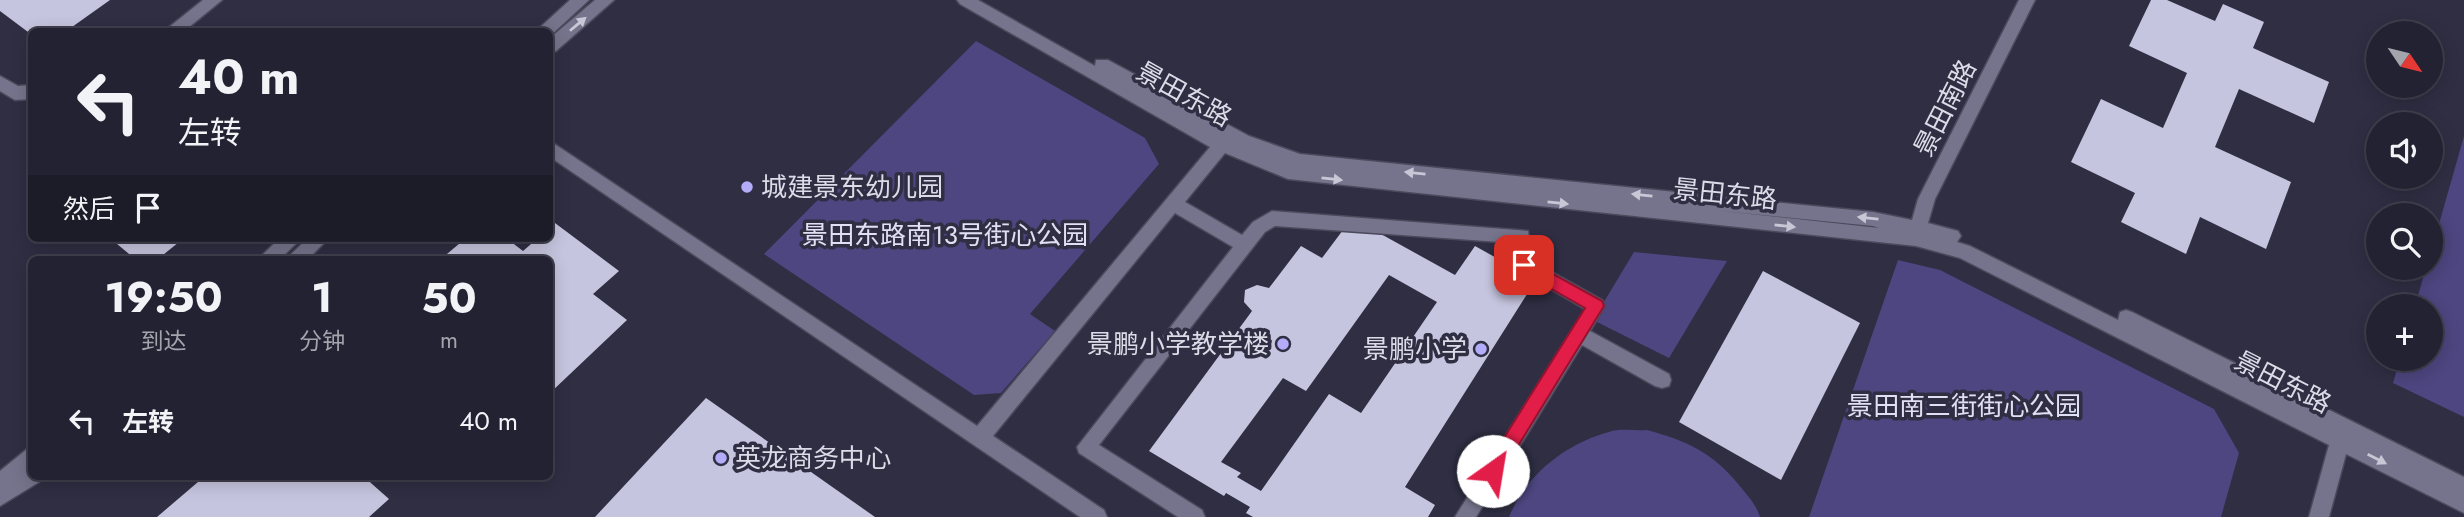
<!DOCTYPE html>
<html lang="zh">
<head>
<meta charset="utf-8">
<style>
	body { margin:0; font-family:Jost,"Noto Sans SC",sans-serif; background:#2f2f3e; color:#f1f3f6; height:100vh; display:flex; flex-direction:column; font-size:26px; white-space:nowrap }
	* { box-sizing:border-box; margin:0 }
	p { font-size:23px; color:#a3a4ac }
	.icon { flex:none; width:38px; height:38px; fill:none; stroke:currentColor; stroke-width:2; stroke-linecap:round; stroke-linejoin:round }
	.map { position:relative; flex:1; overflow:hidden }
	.details { position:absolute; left:28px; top:256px; width:525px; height:224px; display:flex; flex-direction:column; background:#232232; border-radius:10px; box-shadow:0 4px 18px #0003,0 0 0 2px #403f4d }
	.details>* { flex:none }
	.guide { position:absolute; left:28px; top:28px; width:525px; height:214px; border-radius:10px; box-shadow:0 4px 18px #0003,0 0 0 2px #403f4d; background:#232232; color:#f1f3f6; overflow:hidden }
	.needle { width:46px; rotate:125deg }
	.controls { position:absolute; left:2366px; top:21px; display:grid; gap:14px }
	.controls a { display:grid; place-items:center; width:77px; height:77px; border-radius:50%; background:#232232; box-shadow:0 4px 18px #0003,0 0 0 2px #403f4d; font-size:35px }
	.pin { position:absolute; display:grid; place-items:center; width:60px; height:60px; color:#fff; margin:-30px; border-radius:14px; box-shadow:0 4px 10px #0006 }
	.me { position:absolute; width:77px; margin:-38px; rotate:32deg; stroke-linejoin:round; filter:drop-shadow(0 0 5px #0008) }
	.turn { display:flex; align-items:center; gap:24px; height:147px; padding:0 35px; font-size:32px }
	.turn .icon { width:91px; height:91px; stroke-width:2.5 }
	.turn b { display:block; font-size:49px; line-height:60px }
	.then { display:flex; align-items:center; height:66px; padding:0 35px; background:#0003; gap:14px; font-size:26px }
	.eta { display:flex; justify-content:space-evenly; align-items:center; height:119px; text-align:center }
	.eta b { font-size:42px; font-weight:700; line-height:49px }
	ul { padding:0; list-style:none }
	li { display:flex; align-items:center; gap:21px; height:91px; padding:0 35px }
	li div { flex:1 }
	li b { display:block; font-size:26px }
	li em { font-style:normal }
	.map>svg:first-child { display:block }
</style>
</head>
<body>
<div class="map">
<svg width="2464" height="517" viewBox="0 0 2464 517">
	<rect width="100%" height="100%" fill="#2f2e43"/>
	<g fill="#4d4680">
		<polygon points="976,41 1145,138 1159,164 1030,314 1055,331 1001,393 974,395 764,254"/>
		<polygon points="2464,136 2464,417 2393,383 2400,359 2431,359 2431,306 2415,306 2426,268 2431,268 2431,252"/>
		<polygon points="1634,252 1727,261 1669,358 1593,320"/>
		<polygon points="1898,260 1940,270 2214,409 2239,453 2221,517 1809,517"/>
		<path d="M 1647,430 C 1687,441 1712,452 1739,485 C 1747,495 1756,504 1760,517 L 1509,517 C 1526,475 1565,444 1609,432 C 1620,428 1635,431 1647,430 Z"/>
	</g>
	<g fill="#c6c5df" fill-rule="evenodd">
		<polygon points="0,0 110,0 65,32 32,32 32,35 0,11"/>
		<polygon points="2151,0 2167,0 2215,21 2223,4 2264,22 2253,48 2329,82 2314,123 2239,89 2215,147 2291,182 2266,249 2200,217 2186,254 2121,222 2135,193 2071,162 2101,99 2163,128 2187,73 2129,46"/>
		<path d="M 1352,218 L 1455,275 L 1475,246 L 1536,280 L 1405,487 L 1435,505 L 1428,517 L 1253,517 L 1246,513 L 1250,507 L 1226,493 L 1224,496 L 1149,451 L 1252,311 L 1244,302 L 1245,290 L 1257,285 L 1269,288 L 1301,246 L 1322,258 ZM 1389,275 L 1437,302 L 1361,413 L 1329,394 L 1261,491 L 1237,477 L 1241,473 L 1221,462 L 1283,378 L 1306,391 Z"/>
		<polygon points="555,223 619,271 593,294 627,320 550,393 550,259 441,259 466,238 506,238 523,251 538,238 550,238 550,228"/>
		<polygon points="110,238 184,238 158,259 135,259"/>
		<polygon points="1763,271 1860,323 1781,480 1679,422"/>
		<polygon points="706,398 875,517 595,517"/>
		<polygon points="205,476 363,476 389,499 369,517 157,517"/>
	</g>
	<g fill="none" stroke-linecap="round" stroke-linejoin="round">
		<g stroke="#4b495b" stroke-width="3">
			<g id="minor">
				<polygon points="203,0 222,0 183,32 163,32"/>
				<polygon points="570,0 589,0 550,36 550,32 535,32"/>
				<polygon points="595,0 614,0 556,51 550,53 550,38"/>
				<path d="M 957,0 L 978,0 L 1095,66 L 1096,60 L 1108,60 L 1249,136 L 1300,154 L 1873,212 L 1912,220 L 1918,199 L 2019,0 L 2035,0 L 1935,199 L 1928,223 L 1958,231 L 1961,236 L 1957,242 L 1970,246 L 2118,320 L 2120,312 L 2126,310 L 2132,312 L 2464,477 L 2464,513 L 2346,454 L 2329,517 L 2309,517 L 2329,445 L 1960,258 L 1916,246 L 1288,179 L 1225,153 L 1185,202 L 1242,235 L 1253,222 L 1272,211 L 1528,231 L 1532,261 L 1602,300 L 1605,306 L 1590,331 L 1669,374 L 1671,380 L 1669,386 L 1662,388 L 1655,386 L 1582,345 L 1476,517 L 1455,517 L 1585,309 L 1518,270 L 1514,243 L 1275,226 L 1265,232 L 1099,445 L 1202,510 L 1205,517 L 1178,517 L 1079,453 L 1077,447 L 1233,247 L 1175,213 L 993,436 L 1104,510 L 1107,517 L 1080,517 L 550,157 L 550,141 L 977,426 L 1210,147 L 960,4 ZM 1712,210 L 1873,226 L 1879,228 Z"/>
				<polygon points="0,76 18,86 32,85 32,99 15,100 0,91"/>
				<polygon points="280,238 302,238 280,259 258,259"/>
				<polygon points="308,238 329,238 308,259 286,259"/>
				<polygon points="32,445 32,476 42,476 39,482 0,506 0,471"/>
			</g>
		</g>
		<use href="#minor" fill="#75748c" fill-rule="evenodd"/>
	</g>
	<defs><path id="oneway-solid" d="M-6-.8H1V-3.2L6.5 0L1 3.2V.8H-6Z" transform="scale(1.75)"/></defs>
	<g fill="#c7c7d6">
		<use href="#oneway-solid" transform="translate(578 24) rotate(-40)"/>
		<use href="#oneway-solid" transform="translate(1415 173) rotate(-174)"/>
		<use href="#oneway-solid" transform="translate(1332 179) rotate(6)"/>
		<use href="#oneway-solid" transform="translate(1642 195) rotate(-174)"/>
		<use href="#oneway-solid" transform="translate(1558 203) rotate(6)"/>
		<use href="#oneway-solid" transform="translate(1868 218) rotate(-174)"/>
		<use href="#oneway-solid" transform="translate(1785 226) rotate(6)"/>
		<use href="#oneway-solid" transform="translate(2377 459) rotate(27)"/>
	</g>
	<polygon fill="#e11d48" stroke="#92132f" stroke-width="2" points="1524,258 1602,301 1604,306 1499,477 1493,479 1487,477 1484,471 1487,465 1585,308 1518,270 1516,265"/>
	<g fill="#b3adf9" stroke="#2f2e43" stroke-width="2.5">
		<circle cx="747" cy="187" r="7"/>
		<circle cx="1283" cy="344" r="7"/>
		<circle cx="1481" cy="349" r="7"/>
		<circle cx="721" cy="458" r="7"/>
	</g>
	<g text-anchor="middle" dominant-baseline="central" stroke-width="7" stroke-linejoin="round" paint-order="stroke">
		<g font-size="26" fill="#dcdce9" stroke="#2f2e43">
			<text transform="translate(1184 94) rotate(29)">景田东路</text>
			<text transform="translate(1945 108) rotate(-63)">景田南路</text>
			<text transform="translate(1725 194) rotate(6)">景田东路</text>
			<text transform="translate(2283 382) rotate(27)">景田东路</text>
		</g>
		<g font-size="26" fill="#dcdce9" stroke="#2f2e43" text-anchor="start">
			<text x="761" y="187">城建景东幼儿园</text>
			<text x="1269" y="344" text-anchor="end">景鹏小学教学楼</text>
			<text x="1467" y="349" text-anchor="end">景鹏小学</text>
			<text x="735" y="458">英龙商务中心</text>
		</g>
		<g font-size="26" fill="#e0e0f4" stroke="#2f2e43">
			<text x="945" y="235">景田东路南13号街心公园</text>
			<text x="1964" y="406">景田南三街街心公园</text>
		</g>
	</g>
</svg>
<div class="controls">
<a><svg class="needle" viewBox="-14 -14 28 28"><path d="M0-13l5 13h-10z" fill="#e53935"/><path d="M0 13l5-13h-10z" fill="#a3a4ac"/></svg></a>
<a><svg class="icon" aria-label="sound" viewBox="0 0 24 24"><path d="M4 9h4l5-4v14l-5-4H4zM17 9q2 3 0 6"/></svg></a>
<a><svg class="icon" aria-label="search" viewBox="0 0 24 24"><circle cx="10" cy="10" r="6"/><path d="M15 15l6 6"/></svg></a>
<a>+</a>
</div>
<div class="pin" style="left:1524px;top:265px;background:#d93025"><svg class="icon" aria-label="arrive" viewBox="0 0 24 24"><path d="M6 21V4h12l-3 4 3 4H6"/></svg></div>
<svg class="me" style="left:1493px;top:471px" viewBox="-20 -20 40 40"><circle r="19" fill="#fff"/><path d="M0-13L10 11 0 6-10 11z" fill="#e11d48"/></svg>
<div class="guide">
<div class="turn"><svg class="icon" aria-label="left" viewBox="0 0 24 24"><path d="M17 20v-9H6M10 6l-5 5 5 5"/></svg><div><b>40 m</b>左转</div></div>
<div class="then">然后<svg class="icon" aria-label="arrive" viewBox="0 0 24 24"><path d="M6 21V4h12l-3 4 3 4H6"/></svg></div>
</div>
<section class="details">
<div class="eta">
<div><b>19:50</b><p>到达</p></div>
<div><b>1</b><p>分钟</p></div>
<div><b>50</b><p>m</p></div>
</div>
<ul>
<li><svg class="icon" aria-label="left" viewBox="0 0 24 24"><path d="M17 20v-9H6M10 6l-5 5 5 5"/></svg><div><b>左转</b></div><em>40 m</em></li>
</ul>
</section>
</div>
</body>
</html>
